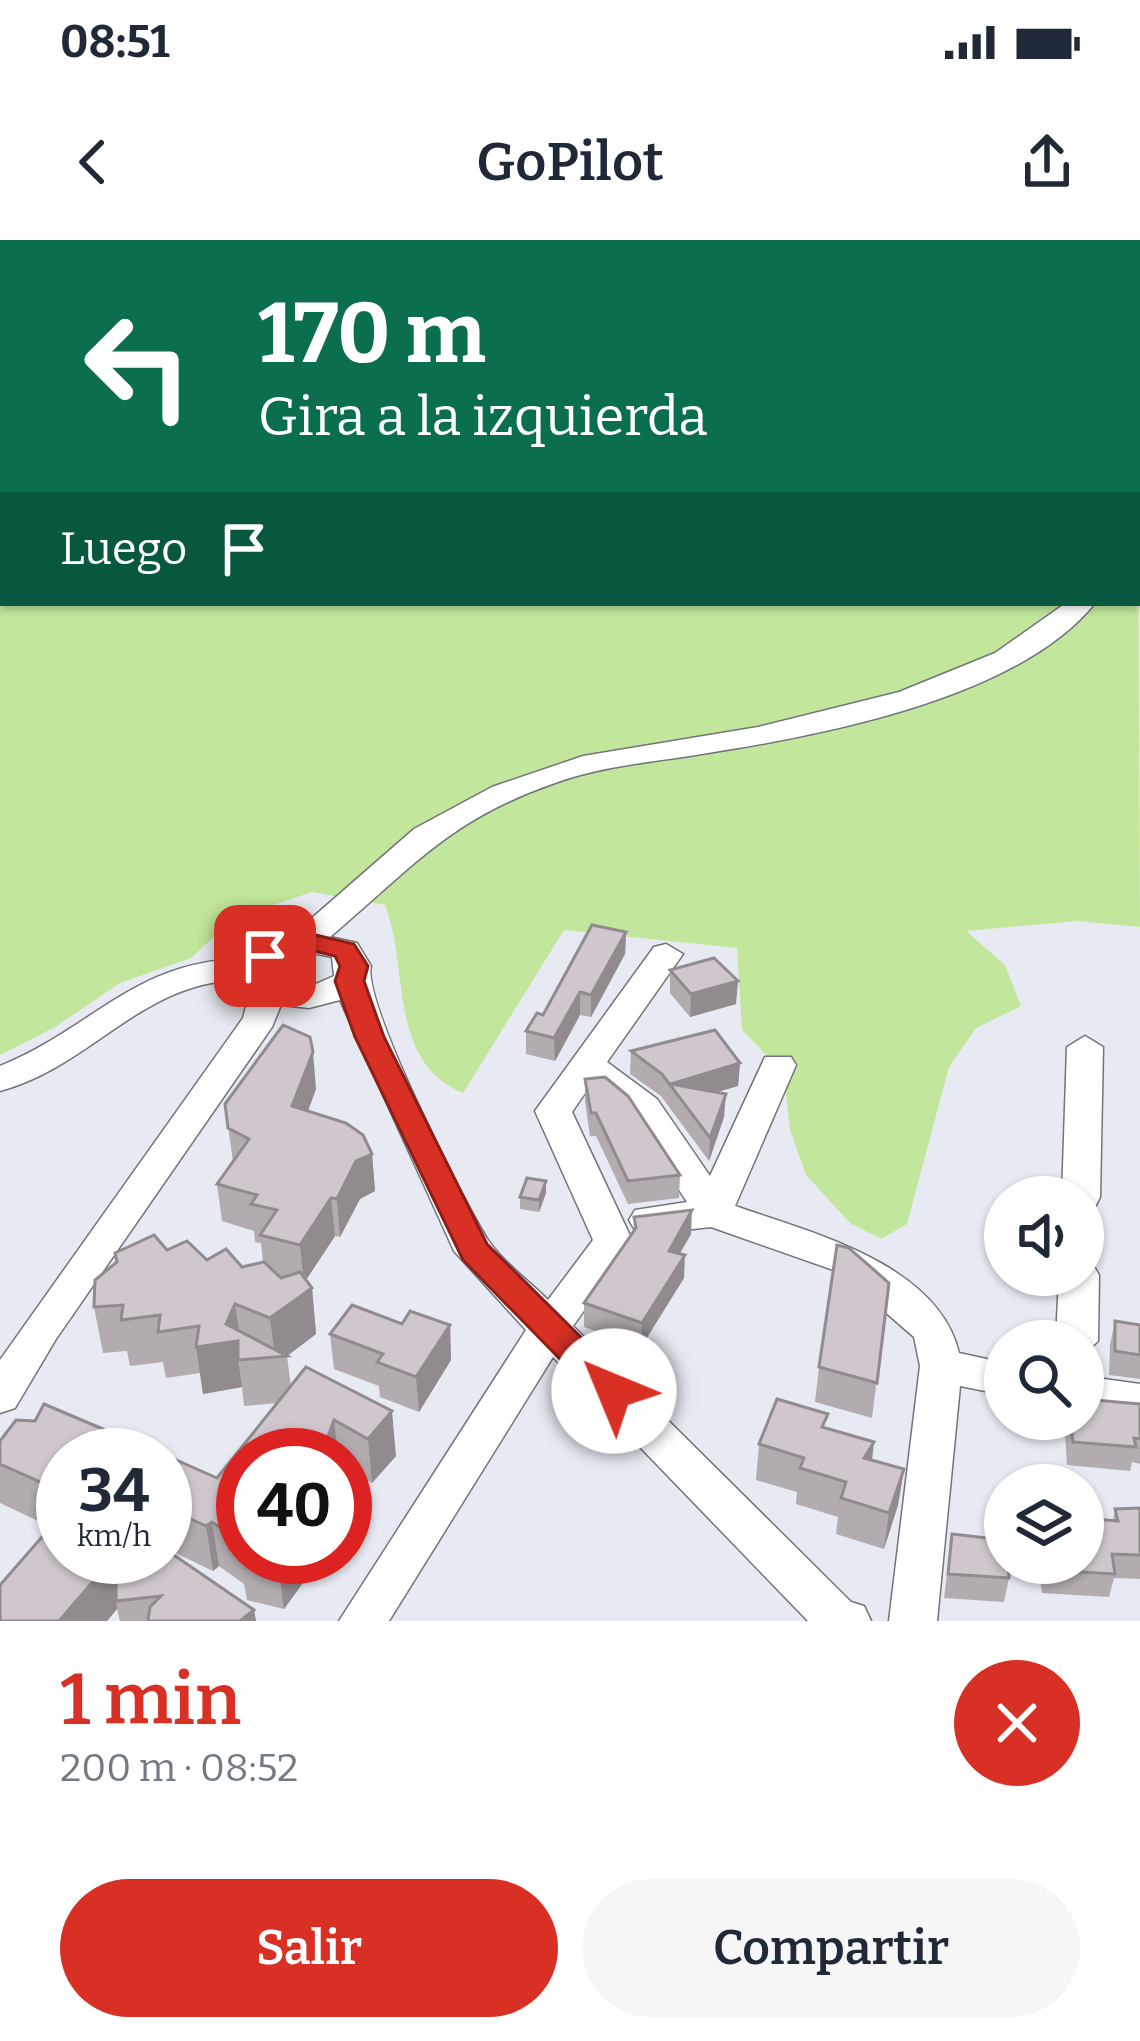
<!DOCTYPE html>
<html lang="es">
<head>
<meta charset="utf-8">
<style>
	body { margin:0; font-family:Bitter,serif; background:#f6f6f7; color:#1f2937; height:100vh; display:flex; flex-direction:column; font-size:45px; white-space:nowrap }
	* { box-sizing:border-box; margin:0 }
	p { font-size:39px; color:#747a83 }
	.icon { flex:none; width:66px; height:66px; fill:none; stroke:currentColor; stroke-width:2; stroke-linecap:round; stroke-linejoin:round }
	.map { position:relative; height:1381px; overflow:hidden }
	.side { display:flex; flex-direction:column; background:#fff; flex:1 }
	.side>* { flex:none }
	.top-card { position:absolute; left:0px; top:0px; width:1140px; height:366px; box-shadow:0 3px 9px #0004; background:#0b6e4f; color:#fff; overflow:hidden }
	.fabs { position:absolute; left:984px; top:936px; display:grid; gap:24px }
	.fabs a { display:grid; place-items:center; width:120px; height:120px; border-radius:50%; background:#fff; box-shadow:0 3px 9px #0004; font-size:60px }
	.speed { position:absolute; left:36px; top:1188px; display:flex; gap:24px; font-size:60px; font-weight:700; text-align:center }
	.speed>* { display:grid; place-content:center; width:156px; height:156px; border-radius:50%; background:#fff; box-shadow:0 3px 9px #0004; line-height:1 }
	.speed small { font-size:30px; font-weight:400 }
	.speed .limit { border:18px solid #d22; background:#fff; color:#111 }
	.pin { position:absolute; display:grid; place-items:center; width:102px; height:102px; color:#fff; margin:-51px; border-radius:24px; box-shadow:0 6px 18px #0006 }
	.me { position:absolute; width:132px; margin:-66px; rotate:315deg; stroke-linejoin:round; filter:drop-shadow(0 0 9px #0008) }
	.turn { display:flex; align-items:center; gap:42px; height:252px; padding:0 60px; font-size:54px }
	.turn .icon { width:156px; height:156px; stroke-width:2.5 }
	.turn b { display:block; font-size:84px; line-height:102px }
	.then { display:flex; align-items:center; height:114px; padding:0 60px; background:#0003; gap:24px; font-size:45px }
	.round { display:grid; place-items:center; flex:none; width:126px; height:126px; border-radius:63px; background:#f6f6f7 }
	.head { display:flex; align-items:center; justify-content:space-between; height:204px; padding:0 60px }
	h1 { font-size:72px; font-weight:600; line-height:90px; color:#d93025 }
	.cta { display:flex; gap:24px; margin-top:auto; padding:24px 60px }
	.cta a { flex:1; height:138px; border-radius:72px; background:#d93025; color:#fff; font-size:48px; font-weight:600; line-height:138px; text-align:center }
	.cta a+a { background:#f6f6f7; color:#1f2937 }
	.status { display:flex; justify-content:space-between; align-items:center; height:84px; padding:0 60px; background:#fff; direction:ltr }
	.status svg { height:33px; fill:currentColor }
	header { display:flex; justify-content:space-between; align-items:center; height:156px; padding:0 60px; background:#fff; font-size:54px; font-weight:600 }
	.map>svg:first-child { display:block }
</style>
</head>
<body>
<div class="status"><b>08:51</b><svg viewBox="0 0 49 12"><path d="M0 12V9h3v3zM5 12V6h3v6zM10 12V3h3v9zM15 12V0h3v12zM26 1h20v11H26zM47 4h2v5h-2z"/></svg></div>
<header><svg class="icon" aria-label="back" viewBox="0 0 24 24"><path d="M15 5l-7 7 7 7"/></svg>GoPilot<svg class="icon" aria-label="share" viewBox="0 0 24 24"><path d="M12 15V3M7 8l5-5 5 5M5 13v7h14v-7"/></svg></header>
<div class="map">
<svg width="1140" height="1381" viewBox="0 0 1140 1381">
	<rect width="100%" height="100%" fill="#e7eaf2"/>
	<g fill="#c2e69b">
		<polygon points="454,0 1140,0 1140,43 1137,3"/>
		<path d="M 1137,70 L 1140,687 L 1077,681 L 966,691 L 1005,725 L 1021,766 L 976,788 L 949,827 L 907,984 L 881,999 L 850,983 L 806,935 L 790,890 L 784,833 L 742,790 L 737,708 L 564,690 L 463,853 C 387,821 410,729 385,665 L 312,652 L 258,670 L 227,685 L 191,718 L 120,743 L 55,787 L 0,815 L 0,239 L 3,363 L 1137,363 Z"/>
	</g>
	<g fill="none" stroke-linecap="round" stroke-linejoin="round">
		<g stroke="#71747b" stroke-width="3">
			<g id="minor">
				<polygon points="283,0 334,0 336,3 285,3"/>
				<polygon points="425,0 444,0 446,3 427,3"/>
				<rect x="1137" y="51" width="3" height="12"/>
				<polygon points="3,160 3,174 0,175 0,161"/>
				<polygon points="1140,202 1140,221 1137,222 1137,203"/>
				<path d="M 1066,363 L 1095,363 C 1019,458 823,495 708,513 C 656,522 604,525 555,543 C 448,580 412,628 330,697 L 357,703 L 371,726 C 362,761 463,961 488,1000 C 503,1022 529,1041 548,1060 L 593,1000 L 535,871 L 654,707 L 666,704 L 683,714 L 607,822 L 657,859 L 710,936 L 765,817 L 791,817 L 796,825 L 735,966 C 811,992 938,1024 959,1113 L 1005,1123 L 1005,1155 L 960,1146 L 937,1381 L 889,1381 L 920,1126 L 914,1097 L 839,1032 L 711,987 L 649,994 L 635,990 L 629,980 L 635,970 L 687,962 L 631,876 L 592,843 L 572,872 L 633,1002 L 573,1086 L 851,1362 L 864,1366 L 871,1381 L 808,1381 L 553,1117 L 389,1381 L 339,1381 L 526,1090 L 454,1011 L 340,760 L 309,768 L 281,765 L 272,787 L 56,1099 L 15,1168 L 0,1173 L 0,1120 L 243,778 L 250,750 L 245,740 C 143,739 93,826 0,851 L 0,826 C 94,788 137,718 248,719 L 269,699 L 304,685 L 414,589 L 492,547 L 583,516 L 758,487 L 899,452 L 995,413 ZM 303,711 L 332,717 L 334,736 L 309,747 L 281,743 L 275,732 L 292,713 Z"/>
				<polygon points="1085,796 1103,807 1100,957 1095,967 1083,970 1083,957 1062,957 1067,807"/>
				<polygon points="1083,1021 1093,1025 1099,1035 1098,1101 1083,1115 1083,1101 1056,1101 1059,1035 1083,1035"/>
				<polygon points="1083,1136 1140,1144 1140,1178 1083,1170"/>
			</g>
		</g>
		<use href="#minor" fill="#fff" fill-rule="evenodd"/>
	</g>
	<g fill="#b2abb0">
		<polygon points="626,692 625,714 591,777 580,775 555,821 526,814 526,791"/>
		<polygon points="670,730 736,764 690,777 670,753"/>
		<polygon points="631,811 740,823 738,846 716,852 724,877 709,921 661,856 630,834"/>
		<polygon points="585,839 680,935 679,958 628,964 596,896 590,896 585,862"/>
		<polygon points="316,849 308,871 372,914 375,951 360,959 340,997 335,996 306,1040 312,1048 316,1094 287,1116 291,1147 396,1216 372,1243 345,1228 345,1215 243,1215 243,1317 302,1317 305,1340 284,1369 247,1360 244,1344 219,1326 213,1331 165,1308 165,1215 217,1238 278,1163 244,1166 242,1147 203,1154 200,1133 166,1138 163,1122 130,1126 127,1111 103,1113 94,1067 167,1010 242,1027 263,1022 261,1003 255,1002 254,991 222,981 217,944 233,922 225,864"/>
		<polygon points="546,941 546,953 539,972 520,969 520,957"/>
		<polygon points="634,977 691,994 680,1013 684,1038 641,1107 584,1087 584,1063 634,991"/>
		<polygon points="889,1043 872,1178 815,1162 819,1127"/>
		<polygon points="1115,1081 1140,1085 1140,1139 1109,1135 1110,1105"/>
		<polygon points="402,1084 450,1085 451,1120 419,1172 380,1157 379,1146 334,1129 330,1094"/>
		<polygon points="44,1164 164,1215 63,1215 63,1317 165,1317 165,1309 254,1370 256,1381 120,1381 117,1369 107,1381 0,1381 0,1345 51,1287 0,1263 0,1201 16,1180 35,1181"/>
		<polygon points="1140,1164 1140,1224 1132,1222 1130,1231 1067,1225 1064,1179 1083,1179"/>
		<polygon points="826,1188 872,1220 904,1229 898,1265 884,1309 836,1294 838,1277 796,1264 797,1252 756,1240 759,1204"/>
		<polygon points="1140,1268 1140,1339 1114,1338 1109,1357 1042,1353 1038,1323 1083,1323 1113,1281 1115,1269"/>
		<polygon points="952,1294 1009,1338 1004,1362 944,1358"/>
	</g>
	<g fill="#918b90">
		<polygon points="626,692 625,714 591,777 591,755"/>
		<polygon points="738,741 736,764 690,777 691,754"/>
		<polygon points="580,752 580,775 555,821 554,798"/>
		<polygon points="313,812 316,849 296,903 292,866"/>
		<polygon points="740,823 738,846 683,862 671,844"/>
		<polygon points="726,854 724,877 709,921 710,898"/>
		<polygon points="372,914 375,951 360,959 340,997 337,959 356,921"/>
		<polygon points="546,941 546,953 539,972 539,960"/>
		<polygon points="331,958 335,996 304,1043 300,1005"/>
		<polygon points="692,970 691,994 668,1034 669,1011"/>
		<polygon points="685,1015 684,1038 641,1107 642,1083"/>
		<polygon points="312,1048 316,1094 287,1116 275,1117 270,1078"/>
		<polygon points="235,1064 242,1110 238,1120 242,1147 203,1154 196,1107"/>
		<polygon points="450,1085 451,1120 419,1172 416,1137"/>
		<polygon points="392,1171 396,1216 372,1243 368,1199"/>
		<polygon points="334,1180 338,1215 321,1215"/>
		<polygon points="874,1202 870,1238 864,1218"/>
		<polygon points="904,1229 898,1265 884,1309 889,1273"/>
		<polygon points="212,1282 219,1326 213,1331 206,1286"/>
		<polygon points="114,1317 117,1317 116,1361 117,1369 107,1381 59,1381"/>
		<polygon points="283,1317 302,1317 305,1340 284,1369 278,1324"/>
		<polygon points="254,1370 256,1381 240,1381"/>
	</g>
	<g fill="#cfc7cd" stroke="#918b90" stroke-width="3">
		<polygon points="592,685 626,692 591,755 580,752 554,798 526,791 537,773 543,775"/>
		<polygon points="714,718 738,741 691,754 670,730"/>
		<polygon points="283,785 310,797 313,812 292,866 346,883 363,895 372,914 356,921 337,959 331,958 300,1005 260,995 277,970 251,964 257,955 217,944 249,899 228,888 225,864"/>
		<polygon points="715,790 740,823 671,844 726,854 710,898 662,834 631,811"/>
		<polygon points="605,837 628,856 680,935 628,941 596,873 591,873 585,839"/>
		<polygon points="527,938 546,941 539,960 520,957"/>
		<polygon points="692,970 669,1011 685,1015 642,1083 584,1063 636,988 634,977"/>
		<polygon points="154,995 167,1010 187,1001 207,1020 226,1009 242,1027 264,1022 281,1038 300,1032 312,1048 270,1078 235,1064 226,1084 287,1116 238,1120 238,1101 196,1107 199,1086 158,1092 160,1075 121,1080 123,1065 94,1067 95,1040 117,1022 115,1013"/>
		<polygon points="837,1005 849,1008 889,1043 877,1143 819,1127"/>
		<polygon points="352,1065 402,1084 410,1071 450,1085 416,1137 377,1122 383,1114 330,1094"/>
		<polygon points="1115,1081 1140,1085 1140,1115 1115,1111"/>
		<polygon points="306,1127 392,1171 368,1199 334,1180 321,1215 243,1215 243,1303 212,1282 206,1286 165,1267 165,1215 217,1238"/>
		<polygon points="777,1159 828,1174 822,1187 874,1202 864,1218 904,1229 889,1273 841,1258 846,1242 800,1228 804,1218 759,1204"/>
		<polygon points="1083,1159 1140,1164 1140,1199 1134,1198 1136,1207 1073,1202 1070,1179 1083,1179"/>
		<polygon points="44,1164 164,1215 63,1215 63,1252 0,1224 0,1201 16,1180 35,1181"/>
		<polygon points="1140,1268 1140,1315 1112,1314 1115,1334 1047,1330 1046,1323 1083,1323 1083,1278 1118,1281 1115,1269"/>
		<polygon points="63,1273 63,1317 114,1317 59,1381 0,1381 0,1345"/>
		<polygon points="952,1294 1005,1300 1005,1323 1008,1323 1009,1338 948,1334"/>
		<polygon points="165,1309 254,1370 240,1381 148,1381 150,1367 161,1356 116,1361 116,1317 165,1317"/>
		<polygon points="248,1317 283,1317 278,1324"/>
	</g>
	<polygon fill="#d93025" stroke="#8d1f18" stroke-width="3" points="303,692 354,704 368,726 364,741 384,797 487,1004 626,1142 631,1151 626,1161 601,1161 463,1020 355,797 335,741 340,726 335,716 306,709 265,724 251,716"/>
</svg>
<div class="fabs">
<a><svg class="icon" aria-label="sound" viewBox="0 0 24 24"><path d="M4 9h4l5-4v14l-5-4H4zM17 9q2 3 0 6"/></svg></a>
<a><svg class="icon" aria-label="search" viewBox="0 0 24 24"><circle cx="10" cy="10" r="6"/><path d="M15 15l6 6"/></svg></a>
<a><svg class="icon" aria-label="layers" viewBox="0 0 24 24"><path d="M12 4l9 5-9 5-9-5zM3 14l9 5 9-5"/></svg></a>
</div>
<div class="speed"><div>34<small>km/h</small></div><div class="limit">40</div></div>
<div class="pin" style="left:265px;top:716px;background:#d93025"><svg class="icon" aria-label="arrive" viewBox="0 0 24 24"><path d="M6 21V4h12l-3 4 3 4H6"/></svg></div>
<svg class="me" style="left:614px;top:1151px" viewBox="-20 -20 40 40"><circle r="19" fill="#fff"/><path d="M0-13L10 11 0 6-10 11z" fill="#d93025"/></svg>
<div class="top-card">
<div class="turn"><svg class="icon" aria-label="left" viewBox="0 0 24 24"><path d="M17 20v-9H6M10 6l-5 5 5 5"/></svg><div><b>170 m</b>Gira a la izquierda</div></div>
<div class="then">Luego<svg class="icon" aria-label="arrive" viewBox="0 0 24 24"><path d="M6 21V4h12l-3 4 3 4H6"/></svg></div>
</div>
</div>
<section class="side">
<div class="head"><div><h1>1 min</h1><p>200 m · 08:52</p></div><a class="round" style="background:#d93025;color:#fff"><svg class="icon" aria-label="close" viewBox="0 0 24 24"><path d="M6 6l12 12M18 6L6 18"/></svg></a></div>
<div class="cta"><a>Salir</a><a>Compartir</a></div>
</section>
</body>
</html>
